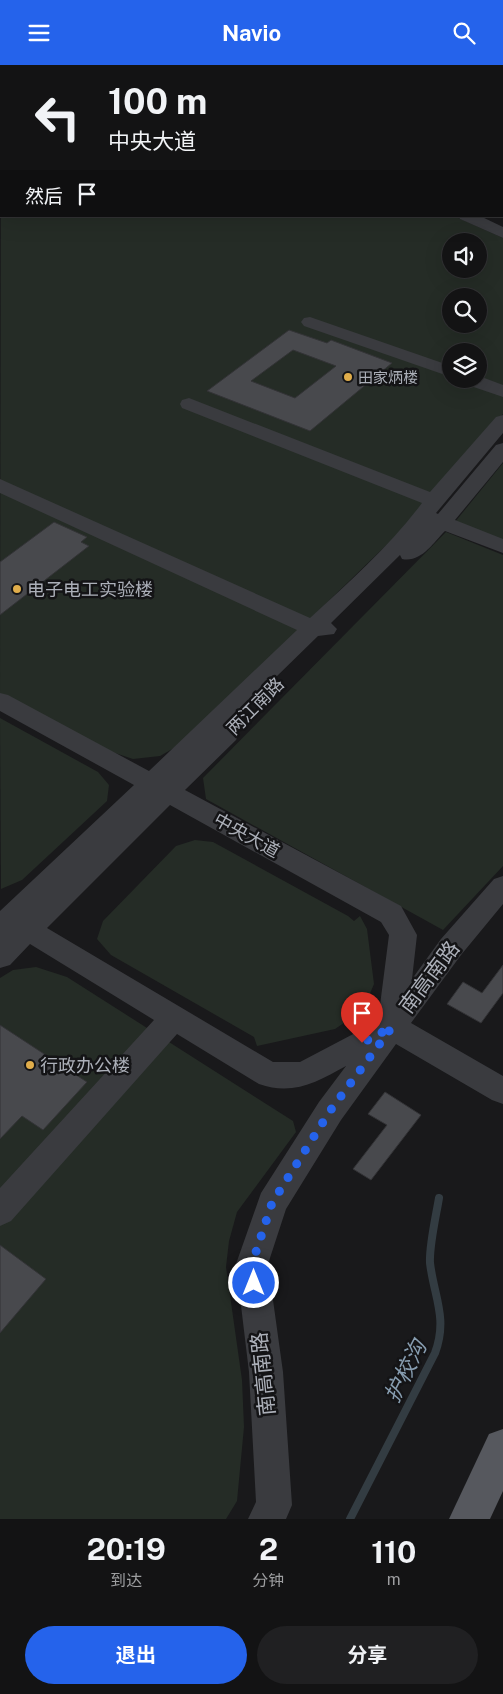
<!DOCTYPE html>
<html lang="zh">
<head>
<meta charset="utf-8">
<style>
	body { margin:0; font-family:"Public Sans","Noto Sans SC",sans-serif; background:#202022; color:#f1f3f6; height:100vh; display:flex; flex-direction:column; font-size:19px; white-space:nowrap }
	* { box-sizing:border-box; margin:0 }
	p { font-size:16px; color:#9d9ea0 }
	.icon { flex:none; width:28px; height:28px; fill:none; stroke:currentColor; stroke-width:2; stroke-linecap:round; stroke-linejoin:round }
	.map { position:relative; height:1454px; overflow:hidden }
	.drawer { display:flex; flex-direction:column; background:#131314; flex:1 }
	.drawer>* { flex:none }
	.top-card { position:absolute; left:0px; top:0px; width:504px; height:152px; box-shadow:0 5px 20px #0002,0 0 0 1px #323234; background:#131314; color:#f1f3f6; overflow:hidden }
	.fabs { position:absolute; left:442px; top:168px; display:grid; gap:10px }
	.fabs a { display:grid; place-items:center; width:45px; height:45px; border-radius:50%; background:#131314; box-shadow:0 5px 20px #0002,0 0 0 1px #323234; font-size:25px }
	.pin { position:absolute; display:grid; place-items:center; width:42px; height:42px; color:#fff; margin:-51px -21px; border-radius:50% 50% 50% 0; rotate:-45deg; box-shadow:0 0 5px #0007 }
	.pin .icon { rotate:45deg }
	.me { position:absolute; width:55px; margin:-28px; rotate:0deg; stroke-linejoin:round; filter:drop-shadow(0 0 4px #0008) }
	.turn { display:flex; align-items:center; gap:18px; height:105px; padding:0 25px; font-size:22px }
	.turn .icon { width:65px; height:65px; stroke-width:2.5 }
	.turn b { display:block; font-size:35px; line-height:42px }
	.then { display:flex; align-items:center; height:48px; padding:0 25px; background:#0003; gap:10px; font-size:19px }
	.eta { display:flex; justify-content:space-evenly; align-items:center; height:85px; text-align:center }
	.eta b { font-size:30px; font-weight:700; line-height:35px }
	.cta { display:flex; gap:10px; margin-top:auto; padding:10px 25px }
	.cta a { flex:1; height:58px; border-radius:30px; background:#2563eb; color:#fff; font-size:20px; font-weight:700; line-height:58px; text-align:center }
	.cta a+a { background:#202022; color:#f1f3f6 }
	header { display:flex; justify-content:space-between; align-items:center; height:65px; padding:0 25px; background:#2563eb; color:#fff; font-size:22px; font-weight:700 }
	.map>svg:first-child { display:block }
</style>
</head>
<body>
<header><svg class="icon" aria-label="menu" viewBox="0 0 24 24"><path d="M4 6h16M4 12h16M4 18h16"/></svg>Navio<svg class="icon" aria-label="search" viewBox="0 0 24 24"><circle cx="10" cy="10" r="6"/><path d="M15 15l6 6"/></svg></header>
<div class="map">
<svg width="503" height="1454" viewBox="0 0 503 1454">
	<rect width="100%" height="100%" fill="#19191b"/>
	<g fill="#252c26" fill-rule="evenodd">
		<path d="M 1,56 L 1,151 L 454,151 L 503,173 L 503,349 L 406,461 L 181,679 L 160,691 L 133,694 L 103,684 L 0,629 ZM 451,176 L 479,176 L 479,204 L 451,204 ZM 451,231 L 479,231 L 479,259 L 451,259 ZM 451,286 L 479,286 L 479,314 L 451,314 Z"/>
		<polygon points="503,398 503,476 455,457"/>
		<polygon points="446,467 503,490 503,801 443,865 206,734 203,713"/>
		<polygon points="0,653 98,707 109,720 107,736 22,815 1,824"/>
		<polygon points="195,775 213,777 348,851 354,856 360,851 367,864 374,919 363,945 335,964 257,981 254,972 111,890 97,874 103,856 176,781"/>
		<polygon points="36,902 67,912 293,1056 296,1067 237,1147 229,1176 226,1202 242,1315 244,1362 237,1436 226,1454 0,1454 0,913 13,905"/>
	</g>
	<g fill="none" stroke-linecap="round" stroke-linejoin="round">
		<path stroke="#333c42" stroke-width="8" d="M 350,1454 L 435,1288 C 448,1253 434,1232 430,1198 C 429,1181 436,1151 439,1133"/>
	</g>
	<g fill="#48494d" stroke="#333336" fill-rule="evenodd">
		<path d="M 289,265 L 327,278 L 331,275 L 392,298 L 310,366 L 207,326 ZM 293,285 L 336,301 L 295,333 L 251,316 Z"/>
		<polygon points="54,457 87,472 81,477 89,481 0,550 0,497"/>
		<polygon points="503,900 503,928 481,958 447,939 463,917 482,928"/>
		<polygon points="0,960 87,1017 43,1065 22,1051 0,1074"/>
		<polygon points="385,1027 421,1050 371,1115 353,1104 387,1060 368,1049"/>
		<polygon points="0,1180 46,1214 0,1268"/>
	</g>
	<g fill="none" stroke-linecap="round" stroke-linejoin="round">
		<g fill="#3a3b3f" fill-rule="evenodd">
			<polygon points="87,0 104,0 105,1 88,1"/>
			<polygon points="112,0 130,0 131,1 113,1"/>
			<polygon points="482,0 499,0 500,1 483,1"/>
			<rect x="0" y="31" width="1" height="8"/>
			<rect x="502" y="90" width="1" height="8"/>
			<polygon points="458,151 480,151 503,162 503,173 460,154"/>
			<polygon points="310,252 451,301 451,312 304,261 301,257 304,253"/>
			<polygon points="479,311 503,320 503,332 462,318 460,314 479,314"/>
			<path d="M 189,333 L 430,427 L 496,352 L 503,350 L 503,368 L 436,448 L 438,449 L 496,380 L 503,378 L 503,397 L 455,455 L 503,474 L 503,488 L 445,466 C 433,478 421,498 402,494 L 400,490 L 331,558 L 337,564 L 334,569 L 318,571 L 226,661 L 236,663 L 239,669 L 236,675 L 185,725 L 401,841 L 417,870 L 412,914 L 441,874 L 494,814 L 503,811 L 503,839 L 461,890 L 411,958 L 503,1011 L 503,1039 L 492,1035 L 396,979 L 341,1055 L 286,1144 L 268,1199 L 283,1307 L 292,1440 L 286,1454 L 248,1454 L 256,1437 L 249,1307 L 236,1199 L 261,1128 L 319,1037 L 346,1001 C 317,1017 293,1031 259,1019 L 177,969 L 11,1156 L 0,1161 L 0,1123 L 154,955 L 30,879 L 10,900 L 0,903 L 0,846 L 134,720 L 0,646 L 0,628 L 8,630 L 149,706 L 297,565 L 0,428 L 0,414 L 310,553 C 349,517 390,481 422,438 L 182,343 L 180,339 L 182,335 ZM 170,740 L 381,857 L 389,870 L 378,956 L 300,997 L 273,997 L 47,863 Z"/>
		</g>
		<polygon fill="#56585e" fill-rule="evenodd" points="503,1364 503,1426 490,1454 449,1454 489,1369"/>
	</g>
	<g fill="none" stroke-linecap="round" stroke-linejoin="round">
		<polyline stroke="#2563eb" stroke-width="9" stroke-dasharray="0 16.2" points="254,1218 252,1199 272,1138 330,1046 392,962 362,978"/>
	</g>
	<g fill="#e0ad4b" stroke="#141416" stroke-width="2">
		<circle cx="348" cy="312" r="5"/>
		<circle cx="17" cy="524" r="5"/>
		<circle cx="30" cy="1000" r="5"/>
	</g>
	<g text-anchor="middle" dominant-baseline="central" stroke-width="5" stroke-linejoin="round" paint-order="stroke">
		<g font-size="15" fill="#acb0b9" stroke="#141416" text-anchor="start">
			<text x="358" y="312">田家炳楼</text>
		</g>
		<g font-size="18" fill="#acb0b9" stroke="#141416" text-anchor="start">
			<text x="27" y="524">电子电工实验楼</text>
			<text x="40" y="1000">行政办公楼</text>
		</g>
		<g font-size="18" fill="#acb0b9" stroke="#141416">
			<text transform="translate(255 641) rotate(-45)">两江南路</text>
			<text transform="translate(247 770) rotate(29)">中央大道</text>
		</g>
		<g font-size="21" fill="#acb0b9" stroke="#141416">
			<text transform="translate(429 912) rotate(-53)">南高南路</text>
			<text transform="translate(263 1309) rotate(-96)">南高南路</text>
		</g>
		<g font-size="22" font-style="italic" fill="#879db0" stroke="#141416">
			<text transform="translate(405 1306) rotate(-63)">护校沟</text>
		</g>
	</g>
</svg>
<div class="fabs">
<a><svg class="icon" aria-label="sound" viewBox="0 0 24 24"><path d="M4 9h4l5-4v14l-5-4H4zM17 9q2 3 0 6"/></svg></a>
<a><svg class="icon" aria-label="search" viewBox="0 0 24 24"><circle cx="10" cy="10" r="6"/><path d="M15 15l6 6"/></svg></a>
<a><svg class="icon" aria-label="layers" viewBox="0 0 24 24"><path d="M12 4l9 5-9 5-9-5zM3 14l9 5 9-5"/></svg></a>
</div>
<div class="pin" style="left:362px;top:978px;background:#d93025"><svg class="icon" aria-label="arrive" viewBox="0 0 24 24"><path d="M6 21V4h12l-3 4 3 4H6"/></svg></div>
<svg class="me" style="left:254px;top:1218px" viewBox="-20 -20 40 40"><circle r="17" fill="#2563eb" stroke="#fff" stroke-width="3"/><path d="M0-11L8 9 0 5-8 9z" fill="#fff"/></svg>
<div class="top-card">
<div class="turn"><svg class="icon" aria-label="left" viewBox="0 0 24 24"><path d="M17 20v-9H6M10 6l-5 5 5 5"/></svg><div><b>100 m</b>中央大道</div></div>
<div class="then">然后<svg class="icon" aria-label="arrive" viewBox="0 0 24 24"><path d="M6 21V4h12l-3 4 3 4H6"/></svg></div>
</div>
</div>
<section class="drawer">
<div class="eta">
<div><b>20:19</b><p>到达</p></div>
<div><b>2</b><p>分钟</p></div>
<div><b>110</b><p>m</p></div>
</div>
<div class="cta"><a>退出</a><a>分享</a></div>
</section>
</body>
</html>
